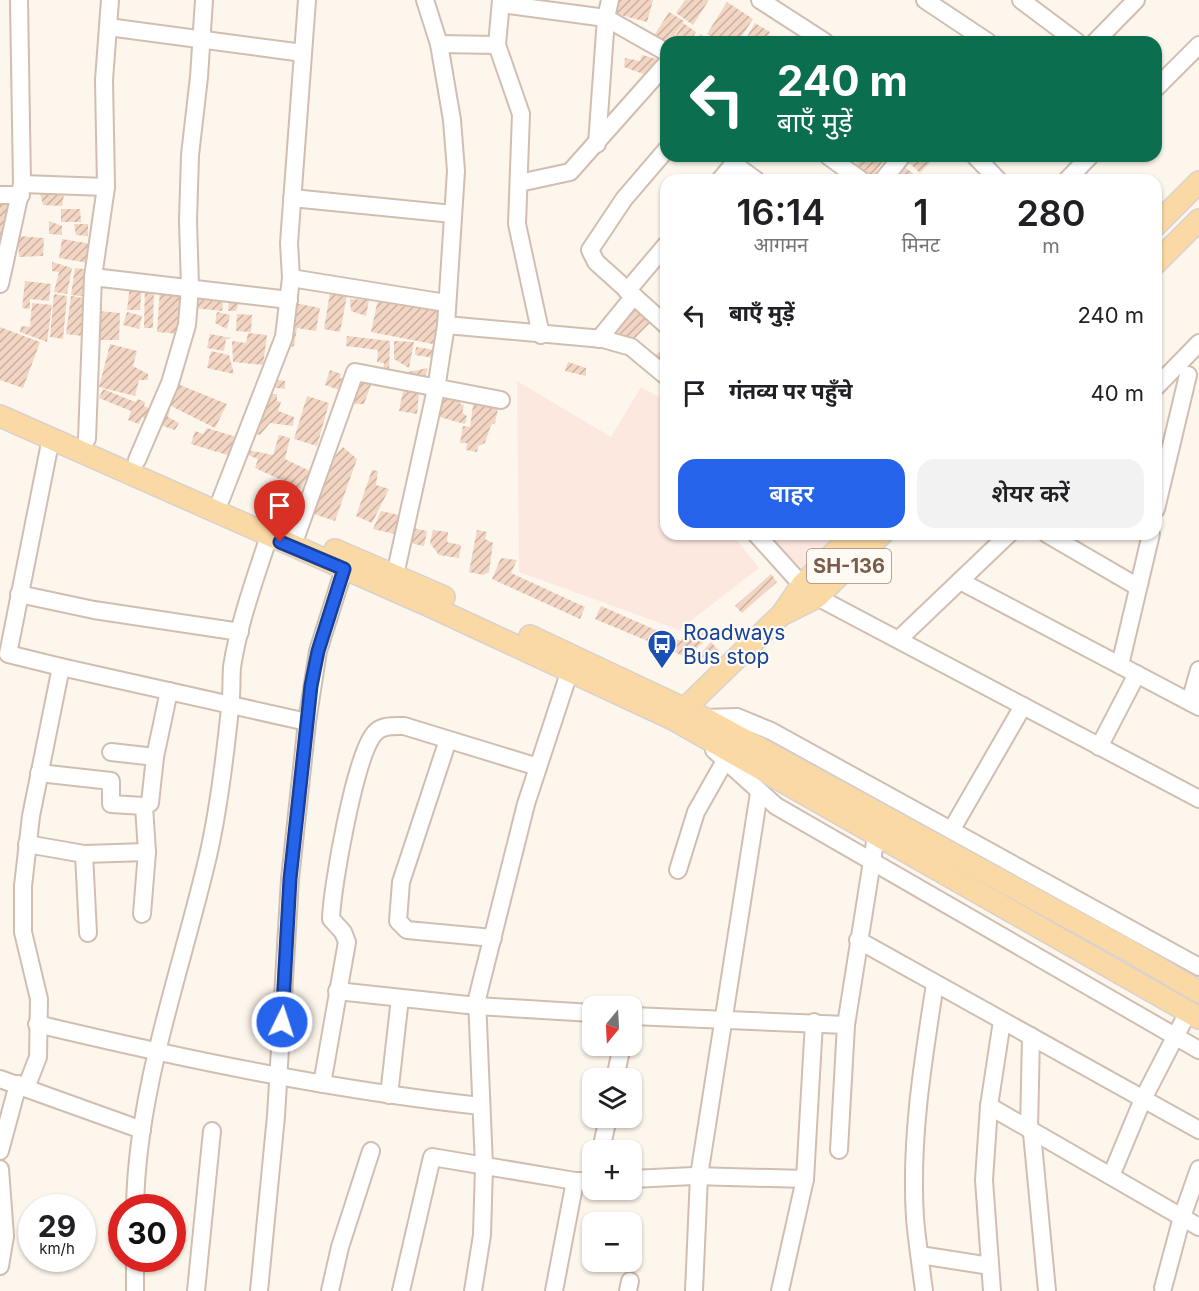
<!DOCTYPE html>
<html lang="hi">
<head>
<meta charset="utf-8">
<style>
	body { margin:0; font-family:Inter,"Noto Sans Devanagari",sans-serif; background:#f2f2f2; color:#202124; height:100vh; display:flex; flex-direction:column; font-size:22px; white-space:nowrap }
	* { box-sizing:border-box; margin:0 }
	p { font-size:20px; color:#757577 }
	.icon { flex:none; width:33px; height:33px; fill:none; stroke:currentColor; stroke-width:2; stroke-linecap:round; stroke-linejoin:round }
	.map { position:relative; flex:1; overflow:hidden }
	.sheet { position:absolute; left:660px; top:174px; width:502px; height:366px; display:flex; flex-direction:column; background:#fff; border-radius:18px; box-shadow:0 2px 4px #0004 }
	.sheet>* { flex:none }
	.guide { position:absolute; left:660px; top:36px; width:502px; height:126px; border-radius:18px; box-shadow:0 2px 4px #0004; background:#0b6e4f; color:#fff; overflow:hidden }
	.needle { width:39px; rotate:198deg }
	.buttons { position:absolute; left:582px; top:996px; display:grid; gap:12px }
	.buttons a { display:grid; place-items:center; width:60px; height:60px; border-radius:12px; background:#fff; box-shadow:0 2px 4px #0004; font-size:30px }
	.speed { position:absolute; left:18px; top:1194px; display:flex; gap:12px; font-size:30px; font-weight:700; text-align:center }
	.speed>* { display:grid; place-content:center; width:78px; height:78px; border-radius:50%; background:#fff; box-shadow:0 2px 4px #0004; line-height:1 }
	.speed small { font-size:15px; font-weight:400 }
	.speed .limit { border:9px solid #d22; background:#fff; color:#111 }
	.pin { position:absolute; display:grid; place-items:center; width:51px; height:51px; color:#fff; margin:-62px -26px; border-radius:50% 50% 50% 0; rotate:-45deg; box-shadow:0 0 6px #0007 }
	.pin .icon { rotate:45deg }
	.me { position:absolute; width:66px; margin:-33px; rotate:4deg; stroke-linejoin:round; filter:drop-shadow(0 0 4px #0008) }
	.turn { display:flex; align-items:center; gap:21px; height:126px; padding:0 18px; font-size:27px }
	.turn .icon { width:78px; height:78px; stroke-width:2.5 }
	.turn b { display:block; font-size:42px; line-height:51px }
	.eta { display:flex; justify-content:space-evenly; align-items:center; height:102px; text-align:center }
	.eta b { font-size:36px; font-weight:600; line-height:42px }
	.action { display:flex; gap:12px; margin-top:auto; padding:12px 18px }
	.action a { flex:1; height:69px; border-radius:18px; background:#2563eb; color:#fff; font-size:24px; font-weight:600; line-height:69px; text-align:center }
	.action a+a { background:#f2f2f2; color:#202124 }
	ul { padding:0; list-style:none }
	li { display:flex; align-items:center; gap:18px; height:78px; padding:0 18px }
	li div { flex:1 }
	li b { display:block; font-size:22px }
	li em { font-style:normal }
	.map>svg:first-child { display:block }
</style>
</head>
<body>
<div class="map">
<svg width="1199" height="1291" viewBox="0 0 1199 1291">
	<defs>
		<pattern id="building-hatch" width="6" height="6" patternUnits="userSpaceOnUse" patternTransform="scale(1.5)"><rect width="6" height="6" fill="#f3d5c3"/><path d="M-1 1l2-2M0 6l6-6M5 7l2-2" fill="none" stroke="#cab0a1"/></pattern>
	</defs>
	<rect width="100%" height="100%" fill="#fdf6ec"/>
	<g fill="#fde8e0">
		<polygon points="517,381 611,437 641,387 666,401 666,534 732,534 759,568 679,630 519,572"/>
		<polygon points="773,534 843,534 804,571 770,537"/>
	</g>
	<g fill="url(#building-hatch)">
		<polygon points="616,0 653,0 647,22 613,13"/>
		<polygon points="685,0 709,0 693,25 676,13"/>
		<polygon points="727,2 753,19 738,42 720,42 707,34"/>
		<polygon points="669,12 684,21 670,42 665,42 654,36"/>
		<polygon points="683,23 696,32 690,42 672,42"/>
		<polygon points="755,23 770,32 764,42 744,42"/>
		<polygon points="700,34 712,42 695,42"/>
		<polygon points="769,35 781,42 766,42"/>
		<polygon points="642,55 657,59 649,76 624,67 625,58 640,61"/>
		<polygon points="861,156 886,156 873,177 855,166"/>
		<polygon points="910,156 936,156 920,173 906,160"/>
		<polygon points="902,165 919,178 917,180 889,180"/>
		<polygon points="39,189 65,189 62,206 43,205"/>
		<polygon points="0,199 16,199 0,272"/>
		<polygon points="61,209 80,209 81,222 61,222"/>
		<polygon points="49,221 62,226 62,235 49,234"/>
		<polygon points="74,224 88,224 88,236 76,235"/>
		<polygon points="18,236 44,238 43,256 19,257"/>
		<polygon points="62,239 92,244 89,263 59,258"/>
		<polygon points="52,262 72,268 67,294 54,292 59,272 52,271"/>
		<polygon points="75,268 92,270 88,297 71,295"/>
		<polygon points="25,281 51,284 49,301 30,299 30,309 22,308"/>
		<polygon points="130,285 142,285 140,310 127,310"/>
		<polygon points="145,285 154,285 153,328 144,328"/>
		<polygon points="331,287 348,290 340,332 324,329"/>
		<polygon points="160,289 184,291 180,334 157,332"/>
		<polygon points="196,292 224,295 222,311 194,308"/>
		<polygon points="54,294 67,296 63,339 50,337"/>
		<polygon points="71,296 89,299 83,336 66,334"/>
		<polygon points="229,296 240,299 236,311 228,311"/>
		<polygon points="350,299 369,300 366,316 351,311"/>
		<polygon points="378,299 444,312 438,345 371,332"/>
		<polygon points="32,303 52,305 47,342 20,332 21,326 30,327"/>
		<polygon points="295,303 320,308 316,331 297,328 294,346 286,348"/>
		<polygon points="639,303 654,319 629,344 613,328"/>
		<polygon points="98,311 120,313 119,340 99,340"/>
		<polygon points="127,312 142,316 139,329 123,325"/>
		<polygon points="217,312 230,315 227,329 215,323"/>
		<polygon points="237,314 252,315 251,332 236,331"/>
		<polygon points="0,327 40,342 23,388 0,380"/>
		<polygon points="248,333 267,335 263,365 233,362 232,341 246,343"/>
		<polygon points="210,334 231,338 226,339 224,351 207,348"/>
		<polygon points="347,336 390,341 389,372 383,371 384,363 377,362 378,350 346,346"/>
		<polygon points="394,341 414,342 409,368 394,359"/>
		<polygon points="110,344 137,351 133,366 148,374 148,380 139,380 135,396 99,387"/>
		<polygon points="666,346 666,365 661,370 651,359"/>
		<polygon points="416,347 435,350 436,358 415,355"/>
		<polygon points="211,351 229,355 234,374 207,368"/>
		<polygon points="568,362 586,368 586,376 565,371"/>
		<polygon points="428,368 423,383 407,377 408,372"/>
		<polygon points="330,370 341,374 340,378 345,380 342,391 325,385"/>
		<polygon points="357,377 372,382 364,404 348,404"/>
		<polygon points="273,379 285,381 285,389 270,387"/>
		<polygon points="175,383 227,404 215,428 165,403"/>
		<polygon points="103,389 135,402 138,399 145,402 144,406 151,409 147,419 142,417 139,424 128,420 131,411 99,398"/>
		<polygon points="403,391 419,393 417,414 399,411"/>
		<polygon points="267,394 277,394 277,401 281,402 278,411 294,417 293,426 270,423 260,435 253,433"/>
		<polygon points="442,394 461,399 460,404 464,405 462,413 467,416 465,424 436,416"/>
		<polygon points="307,396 329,403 317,446 294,439"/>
		<polygon points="474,399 499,404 495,423 491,425 485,443 478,446 477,452 466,450 467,443 460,443 463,426 470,427"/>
		<polygon points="165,406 170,409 168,417 179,423 175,430 157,424"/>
		<polygon points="207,428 243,439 237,458 191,444 195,431 203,434"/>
		<polygon points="279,435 290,438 285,459 310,471 301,489 255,468 258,459 246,454 247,450 273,455"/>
		<polygon points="343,447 357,459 335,521 314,514 336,455"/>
		<polygon points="372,470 378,471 376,485 389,489 372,523 356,516"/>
		<polygon points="381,511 403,516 399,535 373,529"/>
		<polygon points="408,527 427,531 424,546 405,542"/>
		<polygon points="433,530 448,532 447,542 461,545 459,558 439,555 430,543"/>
		<polygon points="477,530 487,532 485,539 493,543 489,572 483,575 469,572"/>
		<polygon points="501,558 517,560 511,573 585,607 580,619 492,579"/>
		<polygon points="771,574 777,582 742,613 735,606"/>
		<polygon points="601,606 681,641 683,636 689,636 694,629 712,635 686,657 595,619"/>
		<polygon points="711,642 722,654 707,661 698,656"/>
	</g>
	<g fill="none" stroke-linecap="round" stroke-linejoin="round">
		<g stroke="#d1beb0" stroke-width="20">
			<g id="minor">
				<polyline points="501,0 497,45 521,114 517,224 541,335"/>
				<polyline points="760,0 825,42"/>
				<polyline points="925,0 988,42"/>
				<polyline points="1021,0 1077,42"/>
				<polyline points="501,4 606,18 666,52"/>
				<polyline points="108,27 303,53"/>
				<polyline points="1095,42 1136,0"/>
				<polyline points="439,44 497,45"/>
				<polyline points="1156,88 1199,45"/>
				<polyline points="597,144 606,18 610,0"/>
				<polyline points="666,150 624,199 590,250 596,262 666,325"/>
				<polyline points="828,156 861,180"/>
				<polyline points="975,156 998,180"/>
				<polyline points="734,164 756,180"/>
				<polyline points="720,180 740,156"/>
				<polyline points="883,180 902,156"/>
				<polyline points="1067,180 1090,156"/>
				<polyline points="519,183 570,172 666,64"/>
				<polyline points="22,184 106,187"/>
				<polyline points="0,195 21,195"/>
				<polyline points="292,198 453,214"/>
				<polyline points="93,277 289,300"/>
				<polyline points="291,278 446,303"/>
				<polyline points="0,284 22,184 19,0"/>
				<polyline points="627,291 666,245"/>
				<polyline points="446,325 603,339 631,347 666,376"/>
				<polyline points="599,339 634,296"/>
				<polyline points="1156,387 1199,343"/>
				<polyline points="87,439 93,277 106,187 104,80 110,0"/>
				<polyline points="137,460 170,383 187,325 190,287 188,221 190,155 199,77 204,0"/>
				<polyline points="221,499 284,337 291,278 289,243 307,0"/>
				<polyline points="1156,509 1188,375"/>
				<polyline points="297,534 355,372 501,400"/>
				<polyline points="756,534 802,585"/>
				<polyline points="1047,534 1138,587"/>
				<polyline points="395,575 436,389 446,325 456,171 452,120 439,44 425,0"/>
				<polyline points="960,581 1199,707"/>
				<polyline points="19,594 94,610 240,632"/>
				<polyline points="817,597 1199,799"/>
				<polyline points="899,639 1009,534"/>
				<polyline points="1120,665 1151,534"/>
				<polyline points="61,667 307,722"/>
				<polyline points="1190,702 1199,670"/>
				<polyline points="704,718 737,717 771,731 1199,967"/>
				<polyline points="448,740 401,882 398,921 407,930 493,938"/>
				<polyline points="1099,747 1137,674"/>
				<polyline points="714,750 776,806 1199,1050"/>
				<polyline points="111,752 155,757"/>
				<polyline points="39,773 111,781 111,804 144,806 147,852 142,914"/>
				<polyline points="144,806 150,803 155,757 169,691"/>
				<polyline points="952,829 1023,706"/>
				<polyline points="27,844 84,854 147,852"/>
				<polyline points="84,854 88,933"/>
				<polyline points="678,870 696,812 726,759"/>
				<polyline points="858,940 1199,1130"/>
				<polyline points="337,991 477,1006 592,1013"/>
				<polyline points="632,1016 846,1025 876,836"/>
				<path d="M 37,1024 C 184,1059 331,1090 481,1106"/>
				<polyline points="1031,1036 1029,1129 1032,1133 1047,1291"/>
				<polyline points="615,1078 622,1046"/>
				<polyline points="0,1079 142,1130"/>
				<path d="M 322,1084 L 347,942 L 343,932 L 331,919 C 332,886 355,757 374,734 C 381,725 393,726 404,726 L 538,767"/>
				<polyline points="26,1088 38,1057 39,999 23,932 23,886 31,816 61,667 8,654 51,438"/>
				<polyline points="389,1095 400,998"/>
				<polyline points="989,1106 1199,1227"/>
				<polyline points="601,1150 608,1118"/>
				<polyline points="839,1150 846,1025"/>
				<polyline points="0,1151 18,1084"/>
				<polyline points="0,1169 5,1236 0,1266"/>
				<polyline points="1111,1176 1143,1099 1188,1012"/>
				<polyline points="632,1179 693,1176 805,1179 814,1022"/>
				<path d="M 135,1208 C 137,1088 181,972 208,856 C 219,808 225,757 230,708 C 232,695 231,681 232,667 C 239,622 255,579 269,536"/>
				<polyline points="920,1255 990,1266"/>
				<polyline points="135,1258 135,1291"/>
				<polyline points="1163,1288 1182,1217 1199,1169"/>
				<polyline points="196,1291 212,1131"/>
				<polyline points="259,1291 276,1116 290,879 307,722 318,651 344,569"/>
				<polyline points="330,1291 340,1247 371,1151"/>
				<polyline points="401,1291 432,1157 575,1181 592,1181"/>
				<polyline points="473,1291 482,1235 484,1166 477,999 526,804 570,670"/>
				<polyline points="554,1291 575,1181"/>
				<polyline points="628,1291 630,1281"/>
				<polyline points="694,1291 699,1176 759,793"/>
				<polyline points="780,1291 805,1179"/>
				<path d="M 924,1291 C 921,1267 917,1242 915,1218 C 910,1139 923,1061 935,984"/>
				<polyline points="992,1291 984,1180 989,1106 1002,1021"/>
			</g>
		</g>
		<g stroke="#dad1cd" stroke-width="24">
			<g id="major">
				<polyline points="1156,225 1199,182"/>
				<polyline points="1156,263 1199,220"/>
				<polyline points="0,416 432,607 673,719 1199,1018"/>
				<polyline points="335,550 444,597"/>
				<polyline points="783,614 817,597 882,534"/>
				<polyline points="530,636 704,718 1128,950 1199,992"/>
				<polyline points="676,717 782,614 802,585 853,534"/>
			</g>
		</g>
		<use href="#minor" stroke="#fff" stroke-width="16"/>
		<use href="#major" stroke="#fbd9a5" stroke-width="21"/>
	</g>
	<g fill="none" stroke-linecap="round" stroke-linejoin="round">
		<g stroke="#184099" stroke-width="15">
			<polyline id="route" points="280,542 344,569 318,651 311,686 290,879 282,1022"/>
		</g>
		<use href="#route" stroke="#2563eb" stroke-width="10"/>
	</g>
	<defs>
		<g id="bus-pin" transform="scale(1.5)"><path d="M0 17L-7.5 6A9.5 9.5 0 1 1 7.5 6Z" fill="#1a4fb4" stroke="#fffaf3"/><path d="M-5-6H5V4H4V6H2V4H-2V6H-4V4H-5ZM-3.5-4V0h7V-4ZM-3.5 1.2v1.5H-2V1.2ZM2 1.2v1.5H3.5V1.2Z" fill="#fff"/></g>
	</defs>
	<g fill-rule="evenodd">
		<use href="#bus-pin" x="662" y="644"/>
	</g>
	<g text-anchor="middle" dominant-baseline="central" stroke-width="4.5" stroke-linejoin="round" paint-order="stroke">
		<rect fill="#fffaf3" stroke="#a28b7f" stroke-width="1.5" x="807" y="549" width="84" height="34" rx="4.5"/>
		<g font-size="20" font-weight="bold" fill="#7a5c4d">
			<text x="849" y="566">SH-136</text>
		</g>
		<g font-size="21" fill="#164399" stroke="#fffaf3" text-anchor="start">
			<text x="683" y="632">Roadways<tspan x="683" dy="24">Bus stop</tspan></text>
		</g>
	</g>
</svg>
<div class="buttons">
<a><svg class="needle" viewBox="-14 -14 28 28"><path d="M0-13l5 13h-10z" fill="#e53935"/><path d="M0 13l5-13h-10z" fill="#757577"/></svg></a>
<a><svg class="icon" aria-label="layers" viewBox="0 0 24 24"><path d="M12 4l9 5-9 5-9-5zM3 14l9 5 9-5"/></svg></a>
<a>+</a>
<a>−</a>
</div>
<div class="speed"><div>29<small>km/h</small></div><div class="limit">30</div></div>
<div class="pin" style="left:280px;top:542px;background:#d93025"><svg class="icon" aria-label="arrive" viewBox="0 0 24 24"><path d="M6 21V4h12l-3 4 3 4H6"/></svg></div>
<svg class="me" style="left:282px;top:1022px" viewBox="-20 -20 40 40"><circle r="17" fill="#2563eb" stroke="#fff" stroke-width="3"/><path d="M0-11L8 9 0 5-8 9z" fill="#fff"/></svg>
<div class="guide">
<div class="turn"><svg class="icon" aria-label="left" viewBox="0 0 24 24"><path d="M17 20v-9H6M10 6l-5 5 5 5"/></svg><div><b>240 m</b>बाएँ मुड़ें</div></div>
</div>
<section class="sheet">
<div class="eta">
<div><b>16:14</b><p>आगमन</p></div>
<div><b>1</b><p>मिनट</p></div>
<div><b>280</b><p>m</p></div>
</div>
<ul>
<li><svg class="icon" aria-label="left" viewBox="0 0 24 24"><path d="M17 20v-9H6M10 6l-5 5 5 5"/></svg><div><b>बाएँ मुड़ें</b></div><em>240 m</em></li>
<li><svg class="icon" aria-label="arrive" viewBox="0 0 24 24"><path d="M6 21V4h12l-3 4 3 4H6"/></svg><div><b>गंतव्य पर पहुँचे</b></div><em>40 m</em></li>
</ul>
<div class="action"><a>बाहर</a><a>शेयर करें</a></div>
</section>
</div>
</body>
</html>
